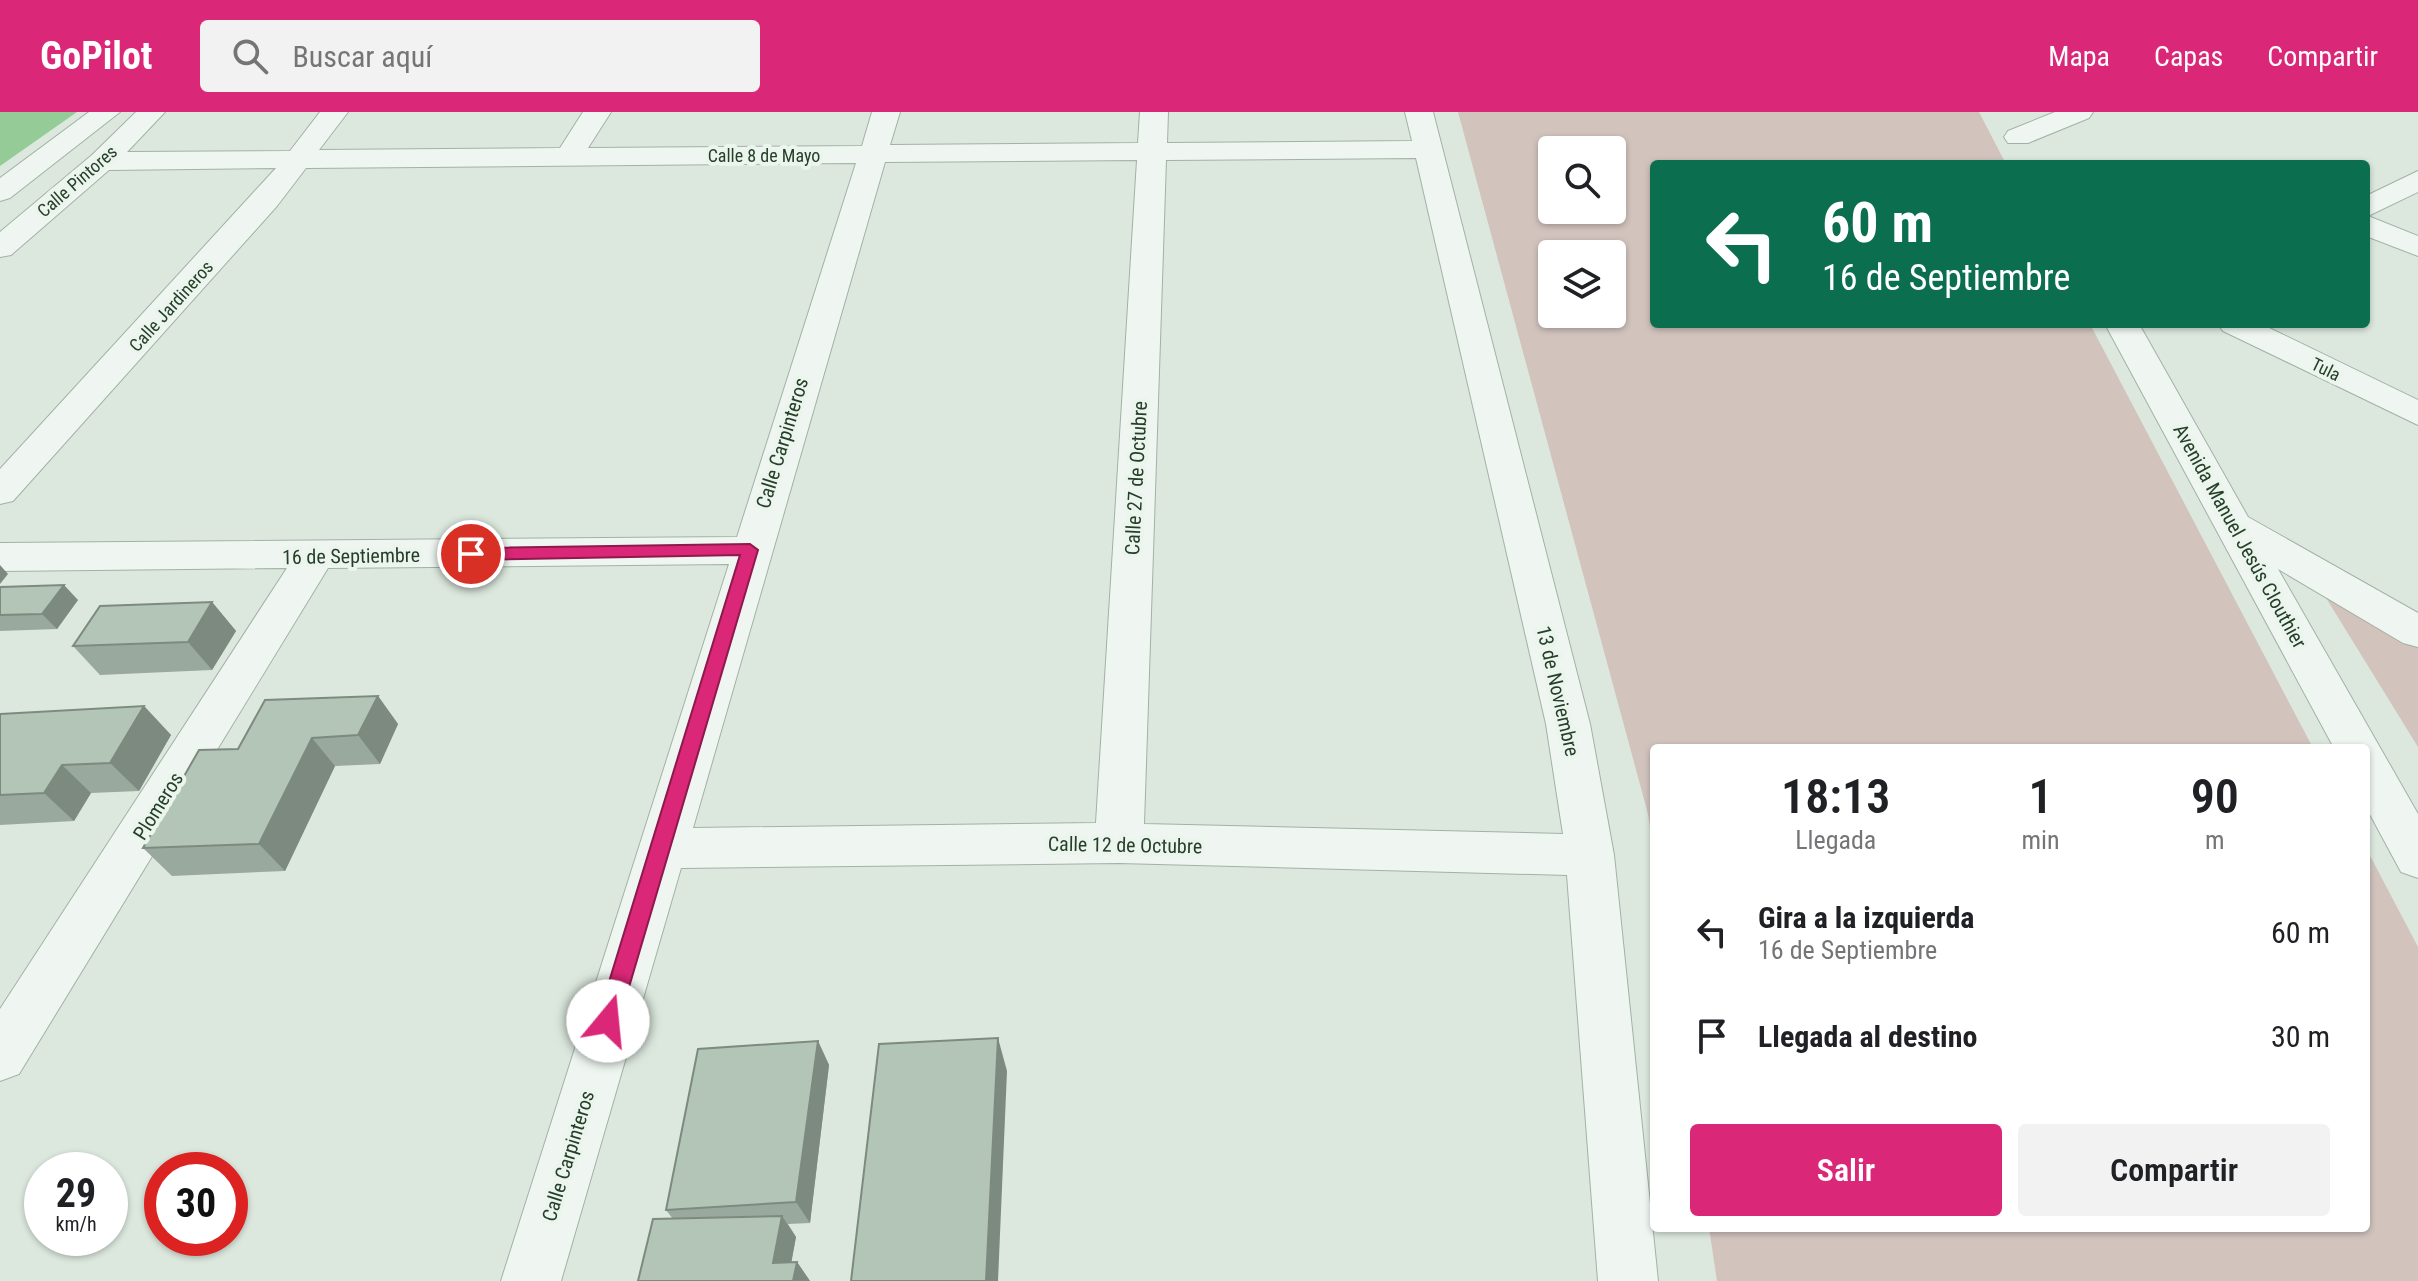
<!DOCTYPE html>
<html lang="es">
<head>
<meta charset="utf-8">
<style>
	body { margin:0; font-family:"Roboto Condensed",sans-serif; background:#f2f2f2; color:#202124; height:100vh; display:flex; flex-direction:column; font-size:30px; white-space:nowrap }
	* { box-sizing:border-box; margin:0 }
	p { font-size:26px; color:#757577 }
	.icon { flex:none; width:44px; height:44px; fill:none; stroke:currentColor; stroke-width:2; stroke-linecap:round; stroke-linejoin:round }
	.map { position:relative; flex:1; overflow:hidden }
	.side { position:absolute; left:1650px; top:632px; width:720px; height:488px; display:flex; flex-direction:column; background:#fff; border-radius:8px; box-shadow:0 2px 6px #0004 }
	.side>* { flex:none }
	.top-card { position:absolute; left:1650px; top:48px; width:720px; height:168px; border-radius:8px; box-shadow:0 2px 6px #0004; background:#0b6e4f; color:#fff; overflow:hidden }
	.fabs { position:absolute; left:1538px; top:24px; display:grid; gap:16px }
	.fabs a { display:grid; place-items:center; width:88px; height:88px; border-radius:8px; background:#fff; box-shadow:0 2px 6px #0004; font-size:40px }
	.speed { position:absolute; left:24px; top:1040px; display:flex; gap:16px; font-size:40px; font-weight:700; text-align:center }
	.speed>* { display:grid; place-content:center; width:104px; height:104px; border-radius:50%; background:#fff; box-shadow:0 2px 6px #0004; line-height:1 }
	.speed small { font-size:20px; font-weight:400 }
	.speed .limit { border:12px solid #d22; background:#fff; color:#111 }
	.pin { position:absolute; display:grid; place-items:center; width:68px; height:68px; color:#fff; margin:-34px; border:4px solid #fff; border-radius:50%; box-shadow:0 2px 8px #0007 }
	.me { position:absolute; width:88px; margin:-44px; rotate:17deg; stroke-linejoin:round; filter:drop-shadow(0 0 6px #0008) }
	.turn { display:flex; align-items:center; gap:28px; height:168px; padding:0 40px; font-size:36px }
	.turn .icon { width:104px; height:104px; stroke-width:2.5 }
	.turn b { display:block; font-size:56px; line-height:68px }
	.eta { display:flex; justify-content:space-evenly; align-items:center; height:136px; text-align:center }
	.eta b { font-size:48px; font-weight:600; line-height:56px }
	.button { display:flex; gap:16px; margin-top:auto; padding:16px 40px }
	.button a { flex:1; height:92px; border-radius:8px; background:#db2777; color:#fff; font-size:32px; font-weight:600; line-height:92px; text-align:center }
	.button a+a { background:#f2f2f2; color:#202124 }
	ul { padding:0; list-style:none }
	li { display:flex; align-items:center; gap:24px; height:104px; padding:0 40px }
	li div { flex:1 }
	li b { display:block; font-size:30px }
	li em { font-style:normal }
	header { display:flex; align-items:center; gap:48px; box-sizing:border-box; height:112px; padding:0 40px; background:#db2777; color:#fff }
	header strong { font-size:38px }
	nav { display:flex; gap:44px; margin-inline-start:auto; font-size:28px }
	.search { width:560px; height:72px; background:#f2f2f2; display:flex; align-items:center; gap:20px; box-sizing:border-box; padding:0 28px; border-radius:8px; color:#757577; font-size:30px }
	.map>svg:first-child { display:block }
</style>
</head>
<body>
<header>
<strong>GoPilot</strong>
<div class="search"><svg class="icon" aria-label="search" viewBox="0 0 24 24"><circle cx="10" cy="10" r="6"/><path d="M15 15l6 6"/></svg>Buscar aquí</div>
<nav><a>Mapa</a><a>Capas</a><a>Compartir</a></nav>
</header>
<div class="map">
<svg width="2418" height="1169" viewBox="0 0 2418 1169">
	<rect width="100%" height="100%" fill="#dce8de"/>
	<g fill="#d2c3bd" fill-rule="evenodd">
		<path d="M 1458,0 L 1979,0 L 2006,52 L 1654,52 L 1654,212 L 2090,212 L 2313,636 L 1654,636 L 1654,744 L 1648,702 ZM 1612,38 L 1612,98 L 1552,98 L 1552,38 ZM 1552,142 L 1612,142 L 1612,202 L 1552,202 Z"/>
		<polygon points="2319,475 2418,535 2418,635 2323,481"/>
		<polygon points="2366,736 2418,835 2418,1169 1717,1169 1709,1116 2366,1116"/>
	</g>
	<polygon fill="#94cb96" points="0,0 77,0 0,54"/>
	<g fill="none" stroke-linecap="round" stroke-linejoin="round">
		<g stroke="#a1b2a4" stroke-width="2">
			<g id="minor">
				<polygon points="89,0 120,0 10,86 0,89 0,66"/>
				<path d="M 136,0 L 165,0 L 127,40 L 290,39 L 320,0 L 348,0 L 319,38 L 560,36 L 583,0 L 611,0 L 588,36 L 862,34 L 872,0 L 900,0 L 890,33 L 1138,31 L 1140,0 L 1168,0 L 1167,31 L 1412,29 L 1405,0 L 1433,0 L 1590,612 L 1614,743 L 1658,1169 L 1598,1169 L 1567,763 L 1119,751 L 681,756 L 561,1169 L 501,1169 L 729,452 L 328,456 L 19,962 L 0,969 L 0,897 L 287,456 L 0,459 L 0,431 L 737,425 L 856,51 L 306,56 L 277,94 L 13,389 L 0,392 L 0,357 L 276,56 L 109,58 L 11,143 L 0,145 L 0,120 L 92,43 ZM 1416,46 L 1546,612 L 1563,722 L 1144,712 L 1166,48 ZM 1137,48 L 1096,711 L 693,716 L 885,50 Z"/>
				<polygon points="2055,0 2093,0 2089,6 2028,31 2008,31 2004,25 2008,19"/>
				<polygon points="2418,59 2418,80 2368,104 2418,124 2418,144 2366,124 2366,84"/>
				<polygon points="2105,212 2139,212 2248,405 2418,501 2418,535 2403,531 2278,457 2418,702 2418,766 2401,760 2366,695 2366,636 2334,636"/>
				<polygon points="2218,212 2261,212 2418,288 2418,313 2223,219"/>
			</g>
		</g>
		<use href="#minor" fill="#eff6f1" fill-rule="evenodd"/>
	</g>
	<g fill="#9aa99d">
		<polygon points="0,475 78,488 57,517 0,519"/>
		<polygon points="212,490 236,519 212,558 100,563 73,534"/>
		<polygon points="378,584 398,612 380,652 335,654 285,759 172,764 143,736 238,637"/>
		<polygon points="144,594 171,623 139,679 91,681 74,709 0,713 0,602"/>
		<polygon points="818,929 829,953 810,1111 788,1112 796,1125 791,1150 797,1150 810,1169 638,1169 673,1107 666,1098"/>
	</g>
	<g fill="#7d8a7f">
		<polygon points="0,453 8,462 0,472"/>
		<polygon points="64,473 78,488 57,517 42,502"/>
		<polygon points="212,490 236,519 212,558 188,530"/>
		<polygon points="378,584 398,612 380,652 358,623"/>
		<polygon points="144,594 171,623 139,679 110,651"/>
		<polygon points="312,626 335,654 285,759 259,732"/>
		<polygon points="62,653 91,681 74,709 44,681"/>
		<polygon points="998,926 1007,959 998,1169 986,1169"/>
		<polygon points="818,929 829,953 810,1111 796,1090"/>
		<polygon points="782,1104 796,1125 788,1169 773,1151"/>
		<polygon points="797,1150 810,1169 793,1169"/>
	</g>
	<g fill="#b3c5b6" stroke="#7d8a7f" stroke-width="2">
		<polygon points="64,473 42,502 0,503 0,475"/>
		<polygon points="212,490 188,530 73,534 100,494"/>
		<polygon points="378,584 358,623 312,626 259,732 143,736 199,638 238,637 265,588"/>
		<polygon points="144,594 110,651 62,653 44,681 0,683 0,602"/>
		<polygon points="998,926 986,1169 851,1169 879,932"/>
		<polygon points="818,929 796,1090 666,1098 698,937"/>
		<polygon points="782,1104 773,1151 797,1150 793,1169 638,1169 653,1107"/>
	</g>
	<polygon fill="#db2777" stroke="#8e194d" stroke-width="2" points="750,432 758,438 619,909 616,916 608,919 600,916 597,909 740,443 471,448 462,442 471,436"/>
	<g text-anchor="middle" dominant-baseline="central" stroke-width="8" stroke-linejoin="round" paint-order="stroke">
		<g font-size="18" fill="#253f29" stroke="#ecf5ed">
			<text x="764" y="43">Calle 8 de Mayo</text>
			<text transform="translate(77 69) rotate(-41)">Calle Pintores</text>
			<text transform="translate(171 194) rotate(-48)">Calle Jardineros</text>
			<text transform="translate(2326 257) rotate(26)">Tula</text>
		</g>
		<g font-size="20" fill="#253f29" stroke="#ecf5ed">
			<text transform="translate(782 331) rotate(-73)">Calle Carpinteros</text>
			<text transform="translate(1136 366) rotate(-87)">Calle 27 de Octubre</text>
			<text transform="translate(2240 424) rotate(61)">Avenida Manuel Jesús Clouthier</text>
			<text transform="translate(351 444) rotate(-1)">16 de Septiembre</text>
			<text transform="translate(1558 579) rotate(77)">13 de Noviembre</text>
			<text transform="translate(158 694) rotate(-58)">Plomeros</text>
			<text transform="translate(1125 733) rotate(1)">Calle 12 de Octubre</text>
			<text transform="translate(568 1044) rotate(-73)">Calle Carpinteros</text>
		</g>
	</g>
</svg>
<div class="fabs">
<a><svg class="icon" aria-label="search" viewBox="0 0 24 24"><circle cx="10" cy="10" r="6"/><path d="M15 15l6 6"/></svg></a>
<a><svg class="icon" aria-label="layers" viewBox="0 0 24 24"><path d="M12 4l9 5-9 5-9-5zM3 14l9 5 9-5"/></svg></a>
</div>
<div class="speed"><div>29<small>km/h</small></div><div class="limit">30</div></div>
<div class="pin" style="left:471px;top:442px;background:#d93025"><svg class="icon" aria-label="arrive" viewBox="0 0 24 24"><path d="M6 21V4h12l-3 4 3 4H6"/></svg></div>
<svg class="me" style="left:608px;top:909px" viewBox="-20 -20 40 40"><circle r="19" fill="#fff"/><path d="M0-13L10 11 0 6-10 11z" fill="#db2777"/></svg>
<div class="top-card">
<div class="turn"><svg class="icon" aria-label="left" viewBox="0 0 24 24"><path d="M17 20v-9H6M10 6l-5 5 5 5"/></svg><div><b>60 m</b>16 de Septiembre</div></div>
</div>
<section class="side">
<div class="eta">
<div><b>18:13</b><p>Llegada</p></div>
<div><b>1</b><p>min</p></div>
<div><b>90</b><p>m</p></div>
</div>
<ul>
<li><svg class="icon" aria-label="left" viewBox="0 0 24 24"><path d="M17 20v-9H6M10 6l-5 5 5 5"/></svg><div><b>Gira a la izquierda</b><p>16 de Septiembre</p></div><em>60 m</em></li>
<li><svg class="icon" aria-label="arrive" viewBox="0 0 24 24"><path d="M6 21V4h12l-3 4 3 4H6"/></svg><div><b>Llegada al destino</b></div><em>30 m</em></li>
</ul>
<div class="button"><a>Salir</a><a>Compartir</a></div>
</section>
</div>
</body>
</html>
